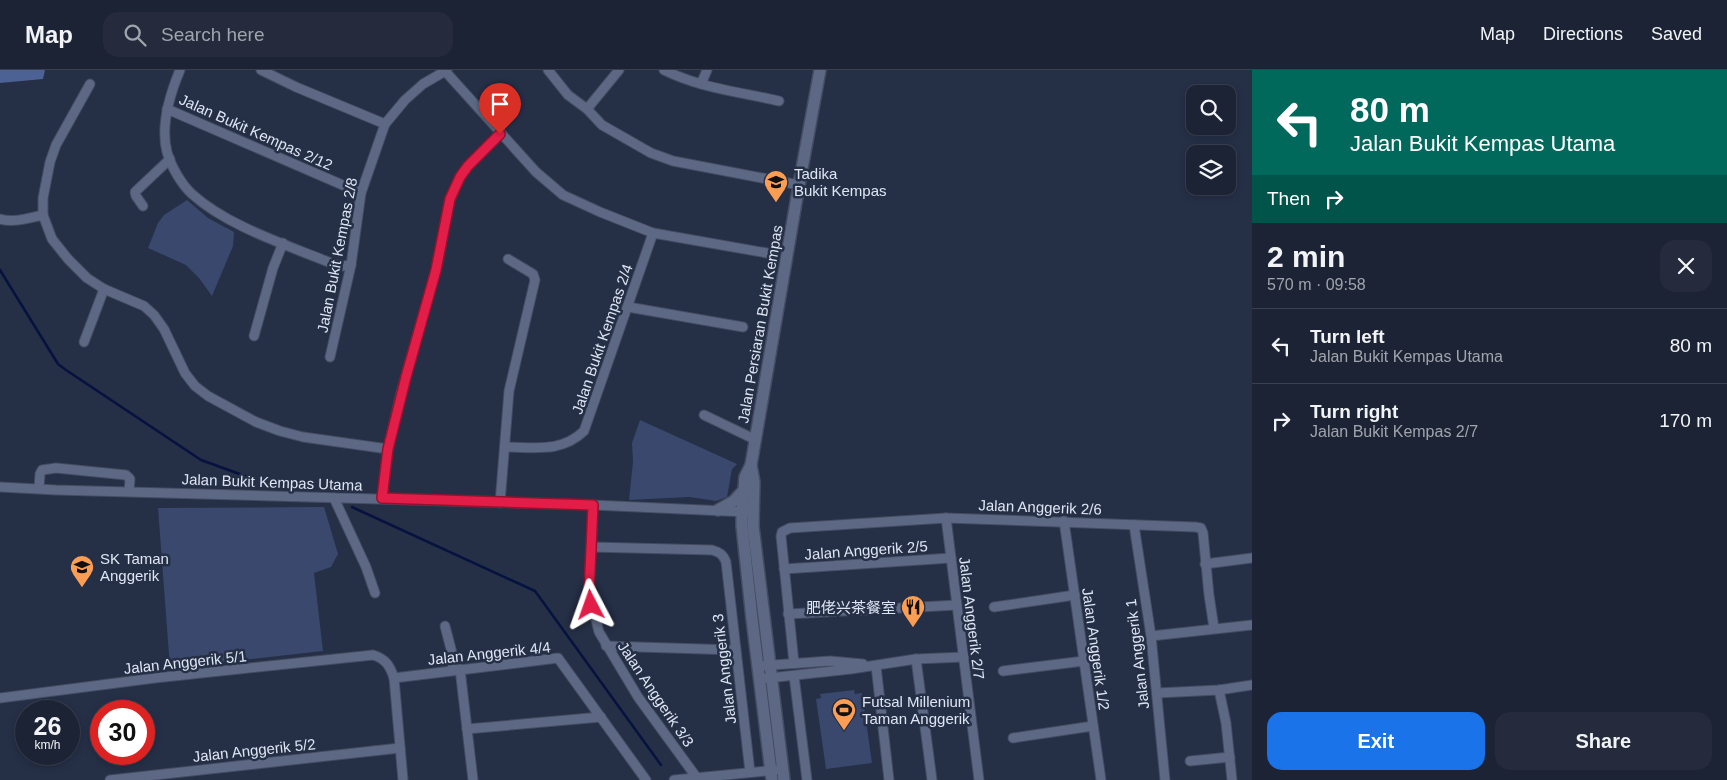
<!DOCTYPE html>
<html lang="en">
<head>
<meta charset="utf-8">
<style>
	body { margin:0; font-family:Helvetica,"Noto Sans SC",sans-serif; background:#252b3c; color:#f1f3f6; height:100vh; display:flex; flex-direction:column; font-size:19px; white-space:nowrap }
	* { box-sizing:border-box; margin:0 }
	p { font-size:16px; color:#a0a4ac }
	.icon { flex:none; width:28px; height:28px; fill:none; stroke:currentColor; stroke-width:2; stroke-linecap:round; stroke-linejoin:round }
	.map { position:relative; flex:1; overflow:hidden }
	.sheet { display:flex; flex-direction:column; background:#1c2334; width:475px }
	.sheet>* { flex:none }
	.banner { background:#00695c; color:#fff; overflow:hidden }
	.controls { position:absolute; left:1186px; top:15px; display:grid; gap:10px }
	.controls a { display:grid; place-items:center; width:50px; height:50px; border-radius:10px; background:#1c2334; box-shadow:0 2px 8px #0003,0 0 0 1px #3a404f; font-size:25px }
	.speed { position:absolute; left:15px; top:630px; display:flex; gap:10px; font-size:25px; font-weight:700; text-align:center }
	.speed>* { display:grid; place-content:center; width:65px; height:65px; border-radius:50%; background:#1c2334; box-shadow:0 2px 8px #0003,0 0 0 1px #3a404f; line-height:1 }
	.speed small { font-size:12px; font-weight:400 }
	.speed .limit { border:8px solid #d22; background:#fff; color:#111 }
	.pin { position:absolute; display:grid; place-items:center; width:42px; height:42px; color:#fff; margin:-51px -21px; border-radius:50% 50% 50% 0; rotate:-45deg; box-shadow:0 0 5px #0007 }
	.pin .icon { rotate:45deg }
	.me { position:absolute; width:55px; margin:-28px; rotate:356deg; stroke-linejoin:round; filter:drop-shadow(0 0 4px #0008) }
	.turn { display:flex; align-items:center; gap:18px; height:105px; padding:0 15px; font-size:22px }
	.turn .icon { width:65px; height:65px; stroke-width:2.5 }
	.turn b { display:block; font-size:35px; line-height:42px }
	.then { display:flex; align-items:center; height:48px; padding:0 15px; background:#0003; gap:10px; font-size:19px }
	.round { display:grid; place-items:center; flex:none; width:52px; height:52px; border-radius:15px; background:#252b3c }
	.head { display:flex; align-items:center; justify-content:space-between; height:85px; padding:0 15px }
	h1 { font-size:30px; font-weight:800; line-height:38px }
	.button { display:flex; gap:10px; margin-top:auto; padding:10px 15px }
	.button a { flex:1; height:58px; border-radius:15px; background:#1a73e8; color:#fff; font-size:20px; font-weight:800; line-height:58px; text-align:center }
	.button a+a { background:#252b3c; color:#f1f3f6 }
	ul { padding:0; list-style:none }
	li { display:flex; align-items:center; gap:15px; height:75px; padding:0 15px; border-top:1px solid #3a404f }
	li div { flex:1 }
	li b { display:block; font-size:19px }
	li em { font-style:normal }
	header { display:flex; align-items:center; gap:30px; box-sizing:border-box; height:70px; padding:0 25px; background:#1c2334; border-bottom:1px solid #3a404f }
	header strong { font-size:24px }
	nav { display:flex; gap:28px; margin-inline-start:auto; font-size:18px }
	.search { width:350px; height:45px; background:#252b3c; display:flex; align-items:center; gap:12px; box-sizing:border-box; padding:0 18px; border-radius:15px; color:#a0a4ac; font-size:19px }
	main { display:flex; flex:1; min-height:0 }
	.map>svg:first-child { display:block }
</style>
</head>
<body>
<header>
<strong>Map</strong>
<div class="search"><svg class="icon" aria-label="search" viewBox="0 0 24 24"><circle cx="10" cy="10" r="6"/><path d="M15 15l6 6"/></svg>Search here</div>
<nav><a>Map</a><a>Directions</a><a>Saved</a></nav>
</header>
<main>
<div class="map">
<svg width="1252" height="710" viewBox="0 0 1252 710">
	<rect width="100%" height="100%" fill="#252f46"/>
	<g fill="#39486c">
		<polygon points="187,130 208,148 234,162 233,176 212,226 199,208 186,195 148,178 158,153 164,145"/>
		<polygon points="640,350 737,394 732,399 727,427 716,431 689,427 629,430 633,392 632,373"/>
		<polygon points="324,437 338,484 331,497 314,503 323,581 170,598 158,438"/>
		<polygon points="854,620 855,624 862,623 872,693 826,699 816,629 821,628 820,624"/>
	</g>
	<polygon fill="#4c6194" points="0,0 45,0 43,9 0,13"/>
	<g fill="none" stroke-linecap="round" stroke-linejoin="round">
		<g stroke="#06123f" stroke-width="2.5">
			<polyline points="0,200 58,294 66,300 201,390 248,407"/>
			<polyline points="352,437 535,521 661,695"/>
		</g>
		<g stroke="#444c60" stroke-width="11">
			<g id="minor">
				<path d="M 180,0 C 170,24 160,55 167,82 C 171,96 181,114 192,124 C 227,156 287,175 331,193 L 342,196 L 351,195"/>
				<polyline points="261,0 296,17 385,54"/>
				<polyline points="548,0 568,25 587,39 602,55 651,83 673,91 799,115"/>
				<path d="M 664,0 C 700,18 740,22 779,31"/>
				<polyline points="445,1 536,102 563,125 600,142 653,163 767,183"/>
				<polyline points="90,14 56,75 50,92 43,128 43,145 52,169 68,189 87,208 104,219 144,236 154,245 164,259 185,303 195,316 208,326 256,352 280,361 303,367 388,379"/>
				<polyline points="701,14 707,0"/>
				<polyline points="167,39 361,123"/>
				<polyline points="587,39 619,0"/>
				<polyline points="143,136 136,126 135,122 170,89"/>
				<path d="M 0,149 C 14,153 29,148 43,145"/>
				<polyline points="628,237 743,257"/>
				<polyline points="254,266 273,198 283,173"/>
				<polyline points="84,272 104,219"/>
				<polyline points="330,287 351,195 361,123 385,54 405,30 423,14 447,0"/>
				<polyline points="704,345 754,369"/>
				<path d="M 506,377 C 535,377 561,383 584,361 L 653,163"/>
				<polyline points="0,417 56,420 593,435 747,442"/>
				<polyline points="39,418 40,404 42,400 56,398 126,405 130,409 129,421"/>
				<polyline points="334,428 366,497 375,523"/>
				<polyline points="382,428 388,379 401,323 436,200 450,129 460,107 468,96 500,64"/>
				<polyline points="500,433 509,321 535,210 533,204 508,189"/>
				<polyline points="593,435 589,523 599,562 638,627 697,708"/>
				<polyline points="946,448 979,710"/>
				<polyline points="1064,451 1101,710"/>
				<polyline points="1134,455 1151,566 1165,710"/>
				<path d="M 591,477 L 712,480 C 719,482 723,484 726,492 L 750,702"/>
				<polyline points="1205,494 1252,488"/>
				<polyline points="784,499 951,488"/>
				<polyline points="994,537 1075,525"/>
				<polyline points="788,544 957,535"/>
				<polyline points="445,556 452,583 453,600"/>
				<polyline points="1151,566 1252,555"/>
				<polyline points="606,576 735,580"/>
				<polyline points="916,589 932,710"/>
				<polyline points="794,593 781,466 782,462 790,458 946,448 1195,457 1201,458 1203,463 1209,525 1214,558"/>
				<polyline points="758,596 830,591 863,594"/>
				<polyline points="876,596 889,710"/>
				<polyline points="460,599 473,710"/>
				<polyline points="1003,601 1084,591"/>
				<polyline points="794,606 807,710"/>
				<polyline points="394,608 558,588 646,710"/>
				<polyline points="760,609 851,599 916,589 964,587"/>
				<polyline points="1219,620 1226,653 1232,710"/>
				<polyline points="1157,623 1219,620 1252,615"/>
				<path d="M 0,628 L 155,608 L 373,585 C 386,589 390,596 394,608 L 403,710"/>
				<polyline points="467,659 601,647"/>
				<polyline points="1013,668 1093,656"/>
				<polyline points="1190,691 1230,687"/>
				<polyline points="110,710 400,678"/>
				<polyline points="674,710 776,700"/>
			</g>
		</g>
		<g stroke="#444c60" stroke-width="14">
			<g id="tertiary">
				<polyline points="751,395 754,412 753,456 784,710"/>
				<polyline points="718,440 734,431 744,420"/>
				<polyline points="772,710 752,549 742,456 742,442 745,407 751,395 799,115 820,0"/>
			</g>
		</g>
		<use href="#minor" stroke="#5d6984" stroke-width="9"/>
		<use href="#tertiary" stroke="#5d6984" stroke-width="11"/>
	</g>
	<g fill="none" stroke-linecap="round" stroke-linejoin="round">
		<g stroke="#92132f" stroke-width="12">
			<polyline id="route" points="500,64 468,96 460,107 450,129 436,200 406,307 388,379 382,428 593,435 589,523 591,535"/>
		</g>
		<use href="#route" stroke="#e11d48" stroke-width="9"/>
	</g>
	<defs>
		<g id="school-pin" transform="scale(1.25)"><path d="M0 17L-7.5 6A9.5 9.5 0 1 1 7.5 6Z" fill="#fc9d54" stroke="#252f46"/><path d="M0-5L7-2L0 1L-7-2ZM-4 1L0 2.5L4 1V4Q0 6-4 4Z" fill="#111"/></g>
		<g id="restaurant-pin" transform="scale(1.25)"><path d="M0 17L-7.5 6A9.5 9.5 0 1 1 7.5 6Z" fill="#fc9d54" stroke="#252f46"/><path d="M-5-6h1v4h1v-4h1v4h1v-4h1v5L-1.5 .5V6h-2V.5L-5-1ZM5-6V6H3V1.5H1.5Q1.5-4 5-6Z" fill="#111"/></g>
		<g id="stadium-pin" transform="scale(1.25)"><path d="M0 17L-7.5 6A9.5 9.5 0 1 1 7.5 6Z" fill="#fc9d54" stroke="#252f46"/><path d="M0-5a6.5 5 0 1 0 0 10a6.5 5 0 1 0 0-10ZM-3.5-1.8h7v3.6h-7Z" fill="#111"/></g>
	</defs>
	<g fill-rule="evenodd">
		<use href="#school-pin" x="776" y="112"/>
		<use href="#school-pin" x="82" y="497"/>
		<use href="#restaurant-pin" x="913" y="537"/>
		<use href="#stadium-pin" x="844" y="640"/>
	</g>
	<g text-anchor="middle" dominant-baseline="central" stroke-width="5" stroke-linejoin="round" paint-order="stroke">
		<g font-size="15" fill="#dee5f4" stroke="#252f46">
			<text transform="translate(256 62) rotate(24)">Jalan Bukit Kempas 2/12</text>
			<text transform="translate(337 185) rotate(-79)">Jalan Bukit Kempas 2/8</text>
			<text transform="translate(760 254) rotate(-80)">Jalan Persiaran Bukit Kempas</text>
			<text transform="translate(602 269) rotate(-71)">Jalan Bukit Kempas 2/4</text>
			<text transform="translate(272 412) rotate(2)">Jalan Bukit Kempas Utama</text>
			<text transform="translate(1040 437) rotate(2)">Jalan Anggerik 2/6</text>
			<text transform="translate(866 480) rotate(-4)">Jalan Anggerik 2/5</text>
			<text transform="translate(972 548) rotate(83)">Jalan Anggerik 2/7</text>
			<text transform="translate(1096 579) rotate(82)">Jalan Anggerik 1/2</text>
			<text transform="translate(489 583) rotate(-6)">Jalan Anggerik 4/4</text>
			<text transform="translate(1137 584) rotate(-97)">Jalan Anggerik 1</text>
			<text transform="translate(185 592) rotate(-6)">Jalan Anggerik 5/1</text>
			<text transform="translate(724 599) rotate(-97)">Jalan Anggerik 3</text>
			<text transform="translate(656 624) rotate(56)">Jalan Anggerik 3/3</text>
			<text transform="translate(254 680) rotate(-6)">Jalan Anggerik 5/2</text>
		</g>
		<g font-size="15" fill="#dee5f4" stroke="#252f46" text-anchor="start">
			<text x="794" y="103">Tadika<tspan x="794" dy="17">Bukit Kempas</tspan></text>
			<text x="100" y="488">SK Taman<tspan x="100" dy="17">Anggerik</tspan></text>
			<text x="896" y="537" text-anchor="end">肥佬兴茶餐室</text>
			<text x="862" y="631">Futsal Millenium<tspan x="862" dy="17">Taman Anggerik</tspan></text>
		</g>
	</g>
</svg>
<div class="controls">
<a><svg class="icon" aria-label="search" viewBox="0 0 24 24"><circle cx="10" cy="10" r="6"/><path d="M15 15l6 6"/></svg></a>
<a><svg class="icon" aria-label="layers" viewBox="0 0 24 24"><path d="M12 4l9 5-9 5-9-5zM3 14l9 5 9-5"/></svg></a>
</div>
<div class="speed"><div>26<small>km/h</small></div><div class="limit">30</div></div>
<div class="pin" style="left:500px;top:64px;background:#d93025"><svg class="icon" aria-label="arrive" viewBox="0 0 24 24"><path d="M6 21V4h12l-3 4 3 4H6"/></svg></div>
<svg class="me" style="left:591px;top:535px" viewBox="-20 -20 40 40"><path d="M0-17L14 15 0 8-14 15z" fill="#e11d48" stroke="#fff" stroke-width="4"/></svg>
</div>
<section class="sheet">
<div class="banner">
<div class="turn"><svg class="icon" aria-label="left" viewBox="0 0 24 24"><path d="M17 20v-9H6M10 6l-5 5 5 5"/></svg><div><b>80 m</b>Jalan Bukit Kempas Utama</div></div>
<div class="then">Then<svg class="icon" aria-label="right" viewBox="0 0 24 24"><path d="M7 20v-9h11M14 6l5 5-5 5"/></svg></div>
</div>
<div class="head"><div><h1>2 min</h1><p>570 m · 09:58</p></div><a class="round"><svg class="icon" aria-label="close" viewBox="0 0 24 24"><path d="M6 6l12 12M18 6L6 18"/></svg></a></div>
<ul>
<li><svg class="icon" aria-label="left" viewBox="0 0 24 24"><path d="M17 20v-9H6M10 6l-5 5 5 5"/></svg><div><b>Turn left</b><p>Jalan Bukit Kempas Utama</p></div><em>80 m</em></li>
<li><svg class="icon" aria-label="right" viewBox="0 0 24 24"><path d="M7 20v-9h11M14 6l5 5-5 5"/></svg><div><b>Turn right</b><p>Jalan Bukit Kempas 2/7</p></div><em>170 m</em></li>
</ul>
<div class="button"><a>Exit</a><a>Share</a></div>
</section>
</main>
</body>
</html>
